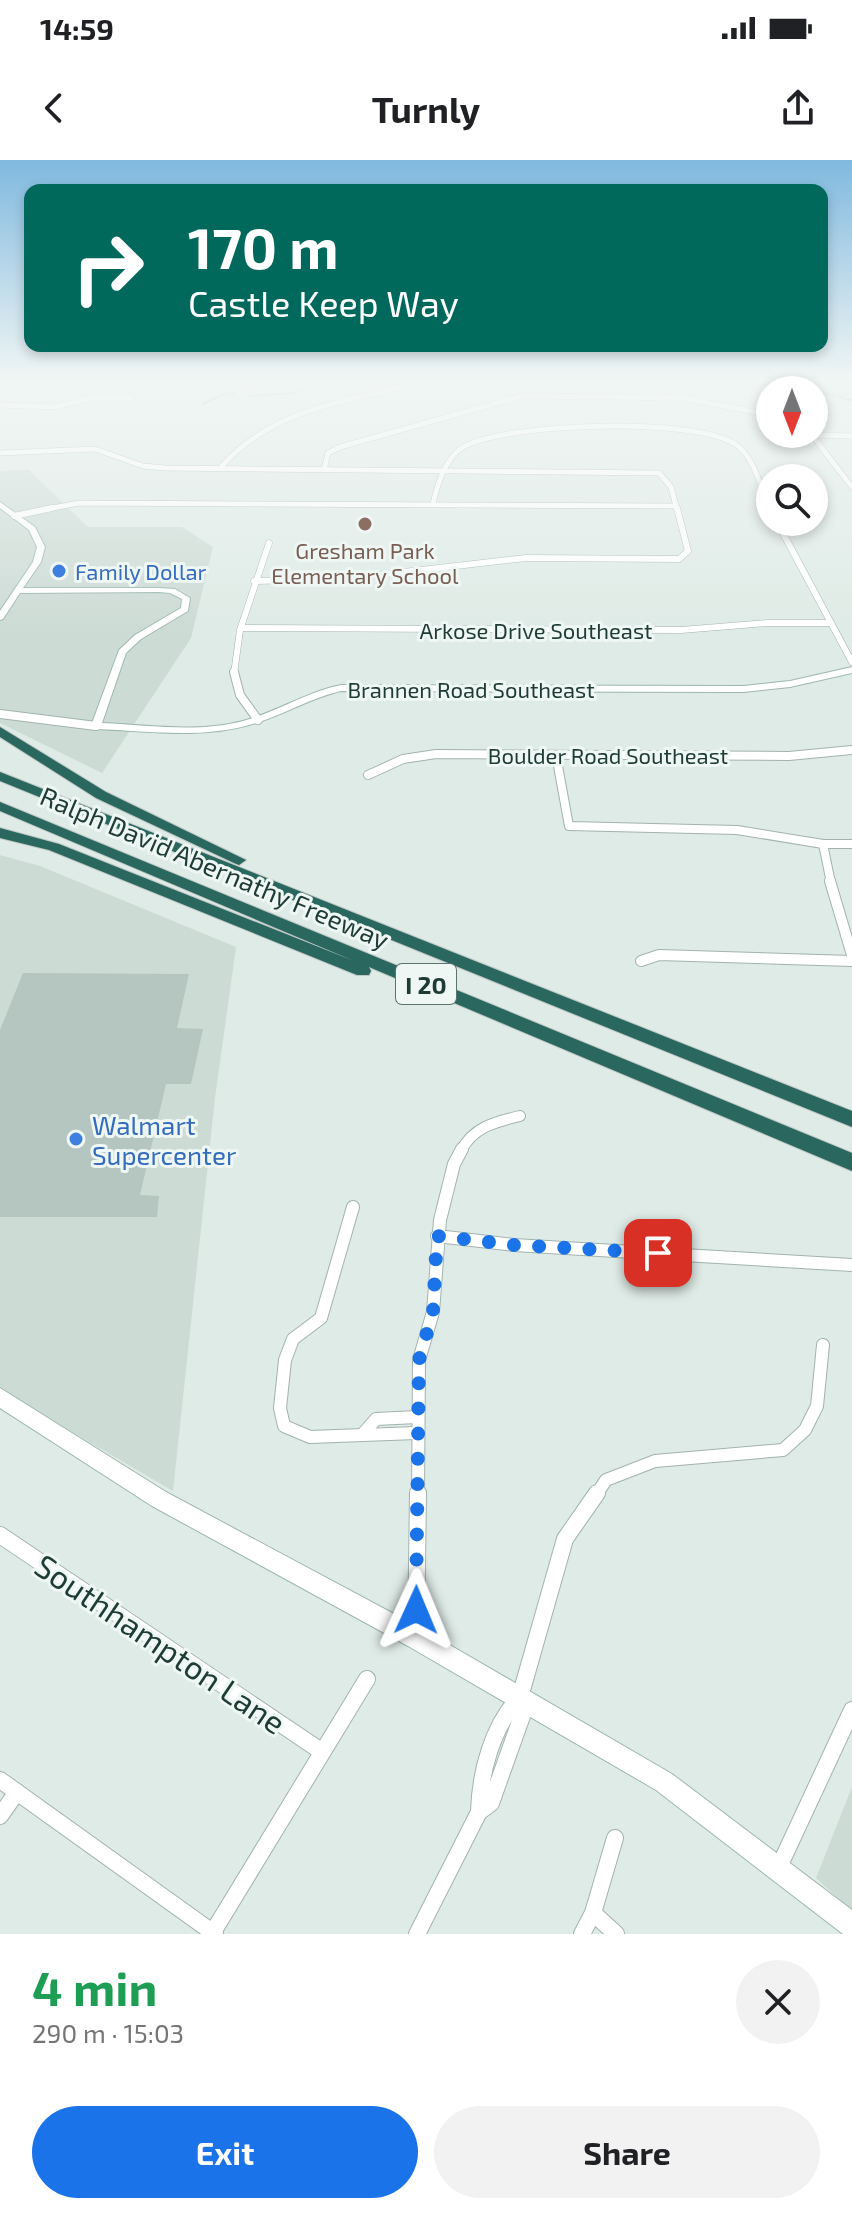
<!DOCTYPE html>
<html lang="en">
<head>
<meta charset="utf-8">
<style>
	body { margin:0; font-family:"Exo 2",sans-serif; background:#f2f2f2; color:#202124; height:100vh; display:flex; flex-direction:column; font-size:30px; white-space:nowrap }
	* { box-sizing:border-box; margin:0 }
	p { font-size:26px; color:#757577 }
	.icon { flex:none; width:44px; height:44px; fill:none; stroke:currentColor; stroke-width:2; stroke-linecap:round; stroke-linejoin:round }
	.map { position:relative; height:1774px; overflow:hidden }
	.details { display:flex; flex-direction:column; background:#fff; flex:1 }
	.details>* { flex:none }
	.hud { position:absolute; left:24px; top:24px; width:804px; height:168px; border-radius:16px; box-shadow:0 4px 12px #0003; background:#00695c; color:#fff; overflow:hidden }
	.needle { width:52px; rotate:180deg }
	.fabs { position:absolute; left:756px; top:216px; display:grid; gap:16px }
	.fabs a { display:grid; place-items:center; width:72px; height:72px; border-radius:50%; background:#fff; box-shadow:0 4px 12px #0003; font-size:40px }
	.pin { position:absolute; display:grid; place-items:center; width:68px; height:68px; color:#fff; margin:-34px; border-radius:16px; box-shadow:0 4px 12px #0006 }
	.me { position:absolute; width:88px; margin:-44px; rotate:1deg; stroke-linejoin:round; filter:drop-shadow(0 0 6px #0008) }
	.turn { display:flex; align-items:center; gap:28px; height:168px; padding:0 32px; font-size:36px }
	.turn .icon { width:104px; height:104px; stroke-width:2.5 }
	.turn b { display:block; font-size:56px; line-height:68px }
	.round { display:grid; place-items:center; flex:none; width:84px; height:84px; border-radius:42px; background:#f2f2f2 }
	.summary { display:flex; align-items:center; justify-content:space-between; height:136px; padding:0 32px }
	h1 { font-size:48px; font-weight:700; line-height:60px; color:#1e9e55 }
	.cta { display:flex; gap:16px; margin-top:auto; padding:16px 32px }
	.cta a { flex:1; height:92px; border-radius:48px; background:#1a73e8; color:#fff; font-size:32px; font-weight:700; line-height:92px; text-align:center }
	.cta a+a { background:#f2f2f2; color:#202124 }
	.status { display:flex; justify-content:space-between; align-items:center; height:56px; padding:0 40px; background:#fff; direction:ltr }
	.status svg { height:22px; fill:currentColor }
	header { display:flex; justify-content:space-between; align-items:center; height:104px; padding:0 32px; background:#fff; font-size:36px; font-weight:700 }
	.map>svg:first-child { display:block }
</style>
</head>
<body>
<div class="status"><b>14:59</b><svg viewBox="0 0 49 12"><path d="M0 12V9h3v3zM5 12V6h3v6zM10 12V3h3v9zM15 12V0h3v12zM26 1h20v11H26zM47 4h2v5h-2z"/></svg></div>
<header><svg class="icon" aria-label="back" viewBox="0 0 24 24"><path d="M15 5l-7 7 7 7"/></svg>Turnly<svg class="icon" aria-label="share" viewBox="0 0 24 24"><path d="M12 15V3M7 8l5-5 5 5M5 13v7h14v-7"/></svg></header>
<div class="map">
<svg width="852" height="1774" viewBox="0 0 852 1774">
	<rect width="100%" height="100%" fill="#dfebe6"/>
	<g fill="#cddbd5">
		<polygon points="29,310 88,367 182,367 213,387 191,478 102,613 0,563 0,311"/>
		<polygon points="0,695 40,706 236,787 215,938 173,1331 0,1230"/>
		<polygon points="852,1627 852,1751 816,1718"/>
	</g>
	<polygon fill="#b7ddc3" points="471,222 852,222 852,237 735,224 469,225"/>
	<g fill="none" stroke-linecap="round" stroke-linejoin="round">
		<g stroke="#84c1d2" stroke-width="2">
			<polyline points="810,222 826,234 852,240"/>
			<polyline points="248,236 295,233 325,222"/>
			<polyline points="203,244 226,233 236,234"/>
		</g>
	</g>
	<polygon fill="#b4c6bf" points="23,813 189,814 177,868 203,869 191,924 166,924 140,1035 159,1036 157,1057 0,1057 0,870"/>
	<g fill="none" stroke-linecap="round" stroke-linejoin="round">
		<g stroke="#a2b3ae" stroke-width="6">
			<g id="street-far5">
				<polyline points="241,229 253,222"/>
				<polyline points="0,245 54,247 92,238 132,238"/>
				<polyline points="811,274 852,327"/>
				<polyline points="814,275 852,276"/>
				<polyline points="0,293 95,289 143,306 165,308 659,313 671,327 677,350"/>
				<path d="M 220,308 C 274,246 347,243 422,222"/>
				<polyline points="324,310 328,293 340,287 522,236 683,238 770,255"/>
				<path d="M 433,344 C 437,325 446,296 465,286 C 509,263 693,257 735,284 C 754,296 761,329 770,348"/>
				<polyline points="42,350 79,343 674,346"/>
			</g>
		</g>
		<g stroke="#a2b3ae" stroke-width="7">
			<g id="street-far4">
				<polyline points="14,356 52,348"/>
				<polyline points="777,362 852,502"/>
				<polyline points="254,421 343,419 526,398 679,399 688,391 677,348"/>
				<polyline points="243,468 681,470 768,463 830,463"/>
				<polyline points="234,514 240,470 269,383"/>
			</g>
		</g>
		<g stroke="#a2b3ae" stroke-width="10">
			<g id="street-far3">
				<polyline points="234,512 240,535 258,560"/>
				<polyline points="0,554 96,566"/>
				<polyline points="556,595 569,666 737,670 823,684 852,684"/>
				<polyline points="368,615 403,599 436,594 789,596 852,590"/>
				<polyline points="823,684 831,723"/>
			</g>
		</g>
		<g stroke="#a2b3ae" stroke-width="12">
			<g id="street-far2">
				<polyline points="830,721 852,795"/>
				<polyline points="641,801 659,795 852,801"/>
				<path d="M 461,991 C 473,967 495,962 520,956"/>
			</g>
		</g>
		<g stroke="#a2b3ae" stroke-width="14">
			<g id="street-far1">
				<polyline points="353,1047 321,1158 293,1179 285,1200 280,1248 284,1266 310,1277 416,1273"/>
				<polyline points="437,1076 514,1085 852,1105"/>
				<polyline points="362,1275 376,1259 417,1257"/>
				<polyline points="418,1335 419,1200 433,1152 440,1060 454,1004 462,989"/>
				<polyline points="596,1335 606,1320 655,1301 783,1290 805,1270 817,1246 823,1185"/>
			</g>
		</g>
		<g stroke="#a2b3ae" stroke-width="18">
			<g id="street">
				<polyline points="0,1375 321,1591"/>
				<polyline points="416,1478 418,1333"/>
				<polyline points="0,1620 215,1774"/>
				<path d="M 479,1652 C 480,1613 492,1567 519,1538"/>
				<polyline points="0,1656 17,1632"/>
				<polyline points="779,1707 852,1550"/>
				<polyline points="593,1753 616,1774"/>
				<polyline points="213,1772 367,1519"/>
				<polyline points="417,1774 479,1652 491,1643 522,1556 520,1537 565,1379 597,1333"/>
				<polyline points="582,1774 593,1753 615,1678"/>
			</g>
		</g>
		<g stroke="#9db7af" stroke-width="2">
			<g id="secondary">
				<path d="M 0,342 L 35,367 L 45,387 L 41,402 L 23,428 L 159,428 L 175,429 L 190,438 L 188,451 L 141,479 L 126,493 L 102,563 C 149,565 197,573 243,561 C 277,552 306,532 341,525 L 744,526 L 790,521 L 852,507 L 852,513 L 790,527 L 744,532 L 341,531 C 309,538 281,557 249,565 C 199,579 147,571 96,569 L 91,566 L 119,490 L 135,475 L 181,448 L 182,439 L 170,433 L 159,432 L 20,433 L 3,459 L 0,460 L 0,451 L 33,402 L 37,387 L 29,370 L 0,348 Z"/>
				<polygon points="0,1228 166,1332 424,1470 672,1614 852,1750 852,1774 843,1774 656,1630 408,1486 152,1346 0,1248"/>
			</g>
		</g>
		<g stroke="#c0c8c7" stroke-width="2">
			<g id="highway">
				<polygon points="0,567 106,632 246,700 239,705 234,703 96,638 0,577"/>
				<polygon points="0,612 852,951 852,967 0,621"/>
				<polygon points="0,642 852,993 852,1011 369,807 371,811 369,815 357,815 49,690 0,678 0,668 59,684 354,801 0,651"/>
			</g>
		</g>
		<use href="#street-far5" stroke="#fff" stroke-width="5"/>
		<use href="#street-far4" stroke="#fff" stroke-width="6"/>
		<use href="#street-far3" stroke="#fff" stroke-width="8"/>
		<use href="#street-far2" stroke="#fff" stroke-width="10"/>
		<use href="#street-far1" stroke="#fff" stroke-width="12"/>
		<use href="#street" stroke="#fff" stroke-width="16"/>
		<use href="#secondary" fill="#fff" fill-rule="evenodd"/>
		<use href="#highway" fill="#2a685f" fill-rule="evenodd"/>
	</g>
	<linearGradient id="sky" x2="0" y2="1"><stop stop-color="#80b9df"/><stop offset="0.47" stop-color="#f1f6f4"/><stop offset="1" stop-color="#f1f6f4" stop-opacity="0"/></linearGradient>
	<rect width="852" height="470" fill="url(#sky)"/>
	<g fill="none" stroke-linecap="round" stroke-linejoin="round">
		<polyline stroke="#1a73e8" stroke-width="14" stroke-dasharray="0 25.2" points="416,1450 419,1200 433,1152 437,1076 514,1085 658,1093"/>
	</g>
	<circle fill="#8d6e63" stroke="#eff7f4" stroke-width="3" cx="365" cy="364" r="8"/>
	<g fill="#3f7fe0" stroke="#eff7f4" stroke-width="3">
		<circle cx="59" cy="411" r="8"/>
		<circle cx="76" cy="979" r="8"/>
	</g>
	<g text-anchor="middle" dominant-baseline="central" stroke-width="6" stroke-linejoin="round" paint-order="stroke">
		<g font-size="22" fill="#785e54" stroke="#eff7f4">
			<text x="365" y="390">Gresham Park<tspan x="365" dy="25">Elementary School</tspan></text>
		</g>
		<g font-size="22" fill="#366cbe" stroke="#eff7f4" text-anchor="start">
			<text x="75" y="411">Family Dollar</text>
		</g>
		<g font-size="22" fill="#1f3b36" stroke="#eff7f4">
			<text x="536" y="470">Arkose Drive Southeast</text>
			<text x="471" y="529">Brannen Road Southeast</text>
			<text x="608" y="595">Boulder Road Southeast</text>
		</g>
		<rect fill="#eff7f4" stroke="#5d736f" stroke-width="2" x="396" y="804" width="60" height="40" rx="6"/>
		<g font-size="24" font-weight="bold" fill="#1f3b36">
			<text x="426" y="824">I 20</text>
		</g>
		<g font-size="26" fill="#1f3b36" stroke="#eff7f4">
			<text transform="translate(215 707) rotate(23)">Ralph David Abernathy Freeway</text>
		</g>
		<g font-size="26" fill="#366cbe" stroke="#eff7f4" text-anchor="start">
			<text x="92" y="964">Walmart<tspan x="92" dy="30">Supercenter</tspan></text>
		</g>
		<g font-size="32" fill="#1f3b36" stroke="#eff7f4">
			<text transform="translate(161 1483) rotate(34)">Southhampton Lane</text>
		</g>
	</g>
</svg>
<div class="fabs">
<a><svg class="needle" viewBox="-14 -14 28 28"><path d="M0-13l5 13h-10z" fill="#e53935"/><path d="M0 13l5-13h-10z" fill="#757577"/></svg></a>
<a><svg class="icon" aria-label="search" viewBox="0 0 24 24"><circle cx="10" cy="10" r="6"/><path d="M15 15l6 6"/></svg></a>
</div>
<div class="pin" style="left:658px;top:1093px;background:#d93025"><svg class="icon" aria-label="arrive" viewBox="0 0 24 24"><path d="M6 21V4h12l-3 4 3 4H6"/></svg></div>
<svg class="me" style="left:416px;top:1450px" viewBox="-20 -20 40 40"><path d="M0-17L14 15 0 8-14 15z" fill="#1a73e8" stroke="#fff" stroke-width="4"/></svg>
<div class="hud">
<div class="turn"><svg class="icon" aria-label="right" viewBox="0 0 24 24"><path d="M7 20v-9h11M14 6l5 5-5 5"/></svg><div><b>170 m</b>Castle Keep Way</div></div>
</div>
</div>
<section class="details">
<div class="summary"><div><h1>4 min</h1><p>290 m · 15:03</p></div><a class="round"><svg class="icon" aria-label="close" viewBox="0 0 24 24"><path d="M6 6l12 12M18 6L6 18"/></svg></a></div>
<div class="cta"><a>Exit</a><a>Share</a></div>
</section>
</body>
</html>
